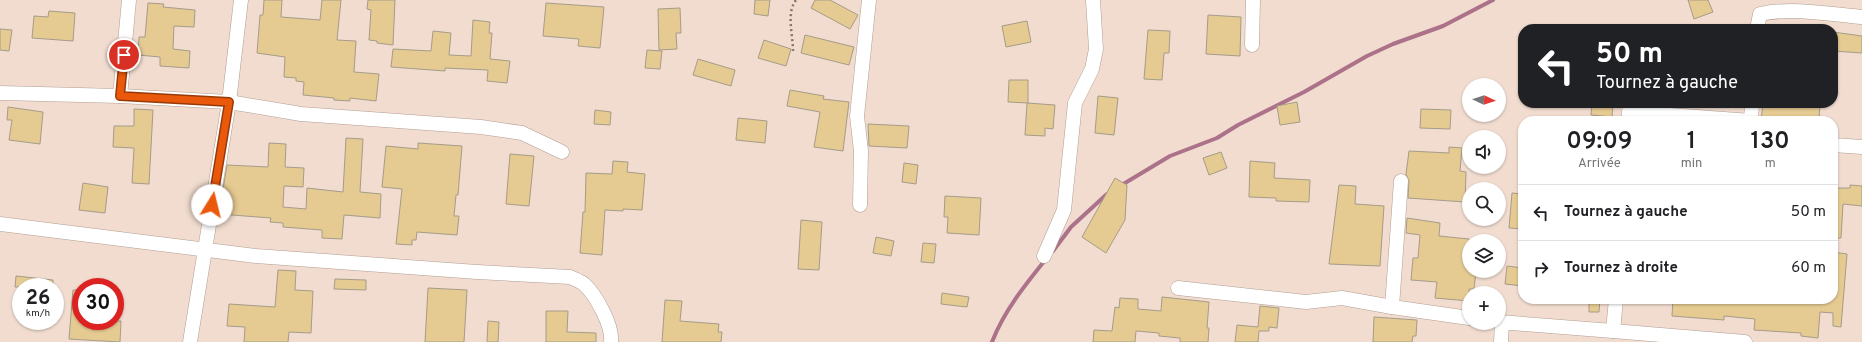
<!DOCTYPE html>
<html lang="fr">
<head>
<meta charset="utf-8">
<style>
	body { margin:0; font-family:Overpass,sans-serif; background:#f6f6f6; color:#202124; height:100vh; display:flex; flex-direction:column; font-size:15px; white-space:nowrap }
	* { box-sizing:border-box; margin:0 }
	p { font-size:13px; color:#757577 }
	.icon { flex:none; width:22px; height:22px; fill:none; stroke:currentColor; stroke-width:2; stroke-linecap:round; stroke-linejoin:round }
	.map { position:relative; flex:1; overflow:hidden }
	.details { position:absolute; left:1518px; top:116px; width:320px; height:188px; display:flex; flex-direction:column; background:#fff; border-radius:16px; box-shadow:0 1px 3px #0004 }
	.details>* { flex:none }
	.banner { position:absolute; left:1518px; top:24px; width:320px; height:84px; border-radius:16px; box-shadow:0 1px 3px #0004; background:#202124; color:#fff; overflow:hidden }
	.needle { width:26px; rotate:94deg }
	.buttons { position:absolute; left:1462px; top:78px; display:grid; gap:8px }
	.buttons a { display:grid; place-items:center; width:44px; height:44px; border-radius:50%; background:#fff; box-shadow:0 1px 3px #0004; font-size:20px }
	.speed { position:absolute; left:12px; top:278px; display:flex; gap:8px; font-size:20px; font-weight:700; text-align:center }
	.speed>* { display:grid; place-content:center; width:52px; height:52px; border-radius:50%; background:#fff; box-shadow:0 1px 3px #0004; line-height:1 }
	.speed small { font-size:10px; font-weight:400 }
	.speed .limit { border:6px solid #d22; background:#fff; color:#111 }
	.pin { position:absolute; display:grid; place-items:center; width:34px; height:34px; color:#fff; margin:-17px; border:2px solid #fff; border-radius:50%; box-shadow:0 1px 4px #0007 }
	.me { position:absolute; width:44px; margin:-22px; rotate:9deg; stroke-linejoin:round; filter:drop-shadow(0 0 3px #0008) }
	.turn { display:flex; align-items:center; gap:14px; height:84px; padding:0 12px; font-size:18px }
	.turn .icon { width:52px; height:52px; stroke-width:2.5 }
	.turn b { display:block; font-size:28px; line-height:34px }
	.eta { display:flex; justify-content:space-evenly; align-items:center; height:68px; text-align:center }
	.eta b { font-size:24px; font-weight:600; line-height:28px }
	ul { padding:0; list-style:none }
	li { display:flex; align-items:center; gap:12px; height:56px; padding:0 12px; border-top:1px solid #e0e0e0 }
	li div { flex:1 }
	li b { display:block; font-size:15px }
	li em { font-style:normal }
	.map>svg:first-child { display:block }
</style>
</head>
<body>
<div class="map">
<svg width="1862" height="342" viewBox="0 0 1862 342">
	<rect width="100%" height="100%" fill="#f1dccf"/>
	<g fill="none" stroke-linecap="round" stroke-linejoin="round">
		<g stroke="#ab728a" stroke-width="4">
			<polyline points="1120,186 1170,156 1217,138 1238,125 1304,92 1367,56 1393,44 1443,26 1493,0"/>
			<polyline points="1053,251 1071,227 1107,194"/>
			<path d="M 992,342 C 1004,311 1025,285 1046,259"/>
		</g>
	</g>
	<g fill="#e5ca92" stroke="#a59c89">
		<polygon points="264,0 282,0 281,17 320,20 322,0 341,0 337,40 356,41 354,72 379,74 376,101 350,98 350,101 334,100 334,98 303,95 304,82 296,81 296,78 284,77 285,57 257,53 260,15 263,15"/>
		<polygon points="368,0 395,0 393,45 377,43 377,41 369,40 371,10 367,9"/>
		<polygon points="755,0 770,0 768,16 754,14"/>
		<polygon points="815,0 830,0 858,15 850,29 811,8"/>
		<polygon points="1688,0 1708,0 1713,12 1694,19"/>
		<polygon points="148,3 164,4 163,7 195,10 194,27 174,26 173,49 190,51 189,68 160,66 160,57 138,55 139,37 145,37"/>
		<polygon points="546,3 604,7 600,48 578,46 579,39 543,36"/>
		<polygon points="680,8 681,33 676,33 677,49 659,50 658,9"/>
		<polygon points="49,11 75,13 73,41 32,38 34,16 48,17"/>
		<polygon points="1208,15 1241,17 1240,56 1206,54"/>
		<polygon points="473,20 490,22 489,33 492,33 490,59 510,61 507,83 487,81 488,70 445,68 445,71 391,67 393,49 431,51 433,31 451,33 449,55 471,56"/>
		<polygon points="1027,21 1031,42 1006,47 1002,26"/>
		<polygon points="0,29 12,30 9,51 0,50"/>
		<polygon points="1148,30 1170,31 1169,53 1164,53 1162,80 1144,79"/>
		<polygon points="1833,32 1862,36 1862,53 1833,51"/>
		<polygon points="805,35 854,47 849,65 801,53"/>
		<polygon points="764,40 791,49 786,66 758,58"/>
		<polygon points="647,50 662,51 660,69 645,68"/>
		<polygon points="698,59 735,70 731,86 693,75"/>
		<polygon points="1009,80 1028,80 1028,103 1008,102"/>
		<polygon points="790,90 824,96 823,99 849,102 843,151 814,147 820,112 787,106"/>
		<polygon points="1098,96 1118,98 1114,135 1095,133"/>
		<polygon points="1297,102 1300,122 1280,125 1277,106"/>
		<polygon points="1027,103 1055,105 1053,129 1045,128 1045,136 1025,135"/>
		<polygon points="1592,103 1613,103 1612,117 1591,115"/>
		<polygon points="1763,103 1820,103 1819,121 1761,121"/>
		<polygon points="8,107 43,112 40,144 9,140 12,120 7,120"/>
		<polygon points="134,109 153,110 149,184 132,183 134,148 113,147 114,126 134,126"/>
		<polygon points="1421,109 1451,110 1450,129 1420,128"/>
		<polygon points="595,110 611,112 610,125 594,124"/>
		<polygon points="738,118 767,121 765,143 736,140"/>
		<polygon points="868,124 909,126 907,148 869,146"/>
		<polygon points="346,138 363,139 360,192 381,194 380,218 344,215 342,239 322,238 322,230 283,227 283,223 270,222 271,218 219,214 227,165 268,167 269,143 286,144 285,167 304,168 303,187 284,186 283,207 306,209 307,188 343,192"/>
		<polygon points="418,143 462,146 458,195 456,195 454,216 459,216 457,235 417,232 416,240 412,240 412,245 396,244 402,189 382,187 386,146 418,149"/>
		<polygon points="1449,147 1462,148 1460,171 1466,172 1465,202 1408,198 1409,181 1406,174 1409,151 1449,153"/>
		<polygon points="1221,152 1227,168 1209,175 1203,158"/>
		<polygon points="510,154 534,156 529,206 506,204"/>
		<polygon points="613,161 628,162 627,172 645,174 642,210 623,209 623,211 605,210 602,255 580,253 583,212 585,212 586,173 612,174"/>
		<polygon points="1250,161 1275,163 1274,178 1310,180 1309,202 1276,201 1276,198 1249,197"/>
		<polygon points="904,163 918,165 916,184 902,182"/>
		<polygon points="1115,178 1127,185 1125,220 1106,253 1082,237"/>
		<polygon points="83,183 108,187 105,213 79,210"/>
		<polygon points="1339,185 1356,186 1355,204 1384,206 1380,266 1329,264"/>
		<polygon points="1850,185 1862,186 1862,206 1843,204 1841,238 1833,238 1833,188 1850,188"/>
		<polygon points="1512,193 1523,194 1523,229 1509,228"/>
		<polygon points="945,196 981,198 979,235 947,233 948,217 944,217"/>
		<polygon points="1407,218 1440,223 1439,236 1469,239 1469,271 1476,271 1474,289 1469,289 1469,301 1435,298 1437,282 1411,280 1413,258 1418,258 1420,235 1406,233"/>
		<polygon points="801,220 822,222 819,270 798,269"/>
		<polygon points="876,237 894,241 891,256 873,253"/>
		<polygon points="923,243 936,244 934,263 921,262"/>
		<polygon points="1833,252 1847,254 1841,327 1833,326 1833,313 1820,312 1818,338 1801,336 1801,333 1754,330 1755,319 1724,316 1724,320 1672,316 1673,299 1833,299"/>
		<polygon points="1507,266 1523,268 1523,286 1505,284"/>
		<polygon points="278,270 296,271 295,290 313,291 311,333 289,332 288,342 244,342 245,327 227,326 229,304 275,307"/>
		<polygon points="16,276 53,280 53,287 15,287"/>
		<polygon points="335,279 366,280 366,290 334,289"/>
		<polygon points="428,288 467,290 464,342 425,342"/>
		<polygon points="73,290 81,290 81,321 121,321 120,342 69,339"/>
		<polygon points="942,293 969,297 967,307 941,304"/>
		<polygon points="1162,297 1209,302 1207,328 1209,328 1208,342 1180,342 1180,338 1159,336 1159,333 1136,331 1135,342 1093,342 1094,330 1112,331 1115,307 1119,308 1120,298 1138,299 1138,309 1161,311"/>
		<polygon points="1589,299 1600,299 1599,312 1589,312"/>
		<polygon points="665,300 682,301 680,321 719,324 718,332 722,332 721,342 662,342"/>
		<polygon points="1260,306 1279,308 1277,328 1269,327 1269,331 1259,331 1258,342 1235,342 1237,325 1258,327"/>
		<polygon points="546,311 568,311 567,332 596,333 596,342 546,342"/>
		<polygon points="1374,317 1417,320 1416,336 1413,336 1412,342 1373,342"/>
		<polygon points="488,321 499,322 498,342 487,342"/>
	</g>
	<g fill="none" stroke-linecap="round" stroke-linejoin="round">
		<g stroke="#b29e92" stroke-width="15">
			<g id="minor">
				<path d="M 1757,29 L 1760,14 C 1793,7 1829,14 1862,17"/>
				<polyline points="1252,45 1253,0"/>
				<polyline points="0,93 120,96 229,102 301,114 481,127 522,133 562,152"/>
				<polyline points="120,96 129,0"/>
				<polyline points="1628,121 1629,112 1751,121"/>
				<polyline points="1751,121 1752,103"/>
				<polyline points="1833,145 1862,147"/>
				<polyline points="1401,181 1392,307 1469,318"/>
				<polyline points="860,205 861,151 857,116 869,0"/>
				<path d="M 0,224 L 256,256 L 477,272 L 570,277 C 574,279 580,281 584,284 C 596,295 613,326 611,342"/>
				<polyline points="1044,256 1064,210 1075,103 1092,69 1096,49 1093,0"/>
				<polyline points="1178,288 1306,302 1342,298 1392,307"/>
				<polyline points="1499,322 1613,331 1616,299"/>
				<polyline points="1613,331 1745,342"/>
				<polyline points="190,342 229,102 241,0"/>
				<polyline points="1501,342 1502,323"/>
			</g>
		</g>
		<path stroke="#83756c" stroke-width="2.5" stroke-dasharray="2 3" stroke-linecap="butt" d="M 793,51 C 793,35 786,13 796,0"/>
		<use href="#minor" stroke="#fff" stroke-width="14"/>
	</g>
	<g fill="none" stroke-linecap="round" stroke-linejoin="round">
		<g stroke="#983908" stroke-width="10">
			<polyline id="route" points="124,55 120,96 229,102 212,205"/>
		</g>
		<use href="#route" stroke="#ea580c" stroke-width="7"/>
	</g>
</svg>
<div class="buttons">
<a><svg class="needle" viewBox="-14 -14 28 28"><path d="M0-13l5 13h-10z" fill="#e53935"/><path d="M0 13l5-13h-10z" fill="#757577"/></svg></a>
<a><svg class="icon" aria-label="sound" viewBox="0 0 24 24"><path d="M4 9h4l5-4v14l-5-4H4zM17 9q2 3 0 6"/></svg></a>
<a><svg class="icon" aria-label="search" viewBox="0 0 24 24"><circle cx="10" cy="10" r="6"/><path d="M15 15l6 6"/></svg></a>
<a><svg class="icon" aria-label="layers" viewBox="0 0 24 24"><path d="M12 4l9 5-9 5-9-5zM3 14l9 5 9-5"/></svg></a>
<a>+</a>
</div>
<div class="speed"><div>26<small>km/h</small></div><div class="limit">30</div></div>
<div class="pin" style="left:124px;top:55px;background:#d93025"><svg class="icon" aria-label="arrive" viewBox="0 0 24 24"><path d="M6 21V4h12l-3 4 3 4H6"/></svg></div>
<svg class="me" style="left:212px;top:205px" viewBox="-20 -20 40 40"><circle r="19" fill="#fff"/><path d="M0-13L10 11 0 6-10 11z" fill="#ea580c"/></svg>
<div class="banner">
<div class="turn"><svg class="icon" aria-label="left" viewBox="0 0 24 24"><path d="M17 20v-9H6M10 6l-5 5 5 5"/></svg><div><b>50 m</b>Tournez à gauche</div></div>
</div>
<section class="details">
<div class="eta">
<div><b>09:09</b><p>Arrivée</p></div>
<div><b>1</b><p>min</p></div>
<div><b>130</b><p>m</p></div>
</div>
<ul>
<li><svg class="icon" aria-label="left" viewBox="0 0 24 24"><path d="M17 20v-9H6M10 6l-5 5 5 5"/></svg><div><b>Tournez à gauche</b></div><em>50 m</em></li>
<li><svg class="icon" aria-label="right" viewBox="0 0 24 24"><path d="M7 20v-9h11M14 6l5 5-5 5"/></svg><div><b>Tournez à droite</b></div><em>60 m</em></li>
</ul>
</section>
</div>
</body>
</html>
